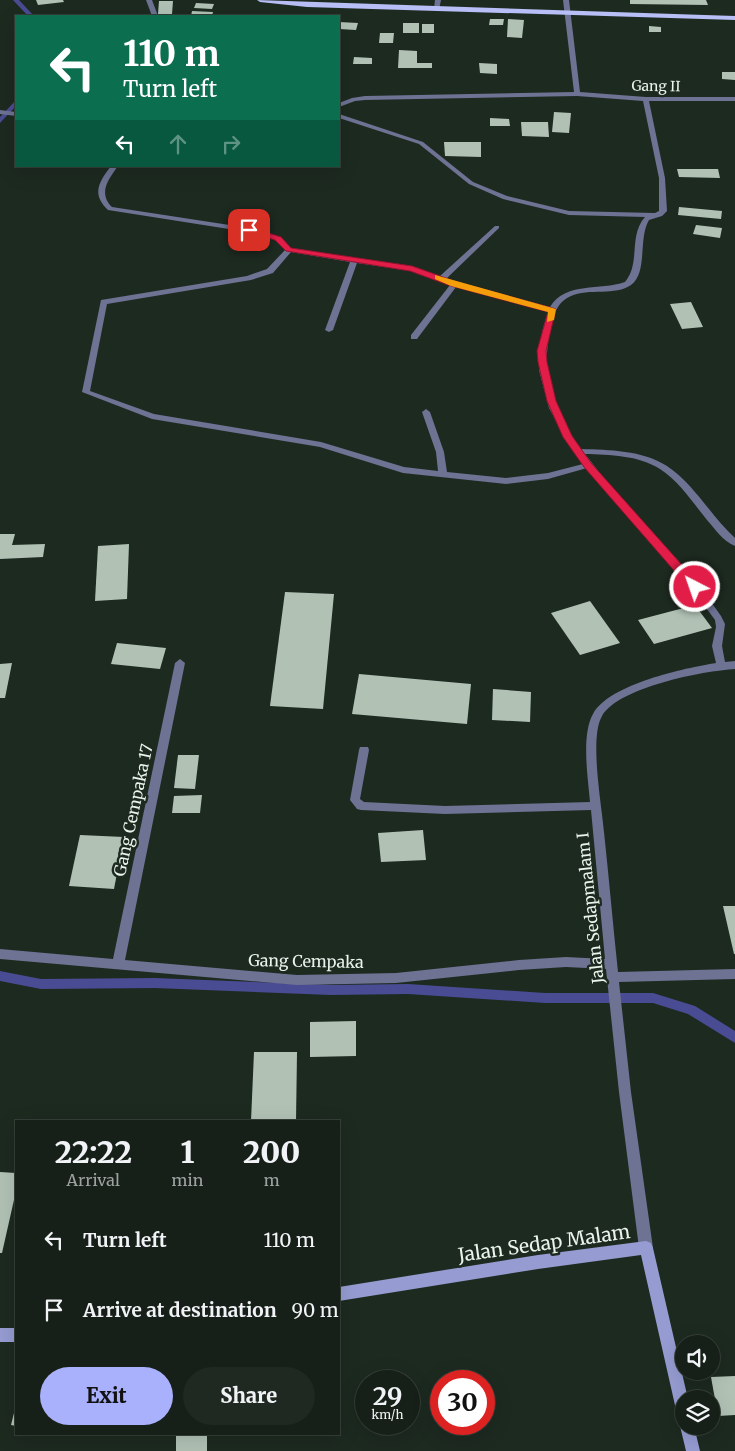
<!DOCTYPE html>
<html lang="en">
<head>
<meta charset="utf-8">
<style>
	body { margin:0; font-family:Merriweather,serif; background:#1f2821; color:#f1f3f6; height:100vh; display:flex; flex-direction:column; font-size:19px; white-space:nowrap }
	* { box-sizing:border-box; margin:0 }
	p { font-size:16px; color:#9ea3a2 }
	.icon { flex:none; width:28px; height:28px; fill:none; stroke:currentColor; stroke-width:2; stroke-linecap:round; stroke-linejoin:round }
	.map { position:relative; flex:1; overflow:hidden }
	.details { position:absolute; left:15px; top:1120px; width:325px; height:315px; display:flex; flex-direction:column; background:#162018; border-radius:0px; box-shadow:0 5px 20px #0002,0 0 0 1px #353e37 }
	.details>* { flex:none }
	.hud { position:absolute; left:15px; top:15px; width:325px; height:152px; border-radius:0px; box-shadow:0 5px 20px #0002,0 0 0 1px #353e37; background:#0b6e4f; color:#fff; overflow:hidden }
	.buttons { position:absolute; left:675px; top:1335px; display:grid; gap:10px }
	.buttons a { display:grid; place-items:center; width:45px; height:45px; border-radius:50%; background:#162018; box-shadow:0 5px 20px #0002,0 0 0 1px #353e37; font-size:25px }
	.speed { position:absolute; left:355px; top:1370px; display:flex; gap:10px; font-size:25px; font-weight:700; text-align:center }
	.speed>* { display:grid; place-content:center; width:65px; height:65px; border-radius:50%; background:#162018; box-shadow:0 5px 20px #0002,0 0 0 1px #353e37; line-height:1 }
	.speed small { font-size:12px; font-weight:400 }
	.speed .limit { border:8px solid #d22; background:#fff; color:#111 }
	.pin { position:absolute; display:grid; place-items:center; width:42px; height:42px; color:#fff; margin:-21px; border-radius:10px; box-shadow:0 2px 8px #0006 }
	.me { position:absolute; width:55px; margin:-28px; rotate:319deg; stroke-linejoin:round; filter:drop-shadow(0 0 4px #0008) }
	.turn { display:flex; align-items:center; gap:18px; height:105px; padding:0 25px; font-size:22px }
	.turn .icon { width:65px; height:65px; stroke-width:2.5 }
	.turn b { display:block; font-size:35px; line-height:42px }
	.lanes { display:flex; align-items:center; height:48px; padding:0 25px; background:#0003; justify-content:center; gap:25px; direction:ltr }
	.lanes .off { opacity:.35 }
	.eta { display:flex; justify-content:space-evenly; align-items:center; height:85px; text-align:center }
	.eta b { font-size:30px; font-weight:800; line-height:35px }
	.button { display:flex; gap:10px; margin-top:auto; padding:10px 25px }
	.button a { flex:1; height:58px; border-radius:30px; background:#a9b0fc; color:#111; font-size:20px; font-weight:800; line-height:58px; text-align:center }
	.button a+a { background:#1f2821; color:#f1f3f6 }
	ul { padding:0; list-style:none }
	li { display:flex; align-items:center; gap:15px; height:70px; padding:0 25px }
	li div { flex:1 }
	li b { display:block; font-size:19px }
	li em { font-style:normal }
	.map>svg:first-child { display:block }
</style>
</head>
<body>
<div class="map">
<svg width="735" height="1451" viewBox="0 0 735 1451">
	<rect width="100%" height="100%" fill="#1d2a20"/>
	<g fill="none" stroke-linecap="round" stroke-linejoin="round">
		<g fill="#4a4c93" fill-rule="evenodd">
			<polygon points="13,0 19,0 34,16 28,16"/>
			<polygon points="16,100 16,106 0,123 0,117"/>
			<polygon points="0,971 41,979 155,978 331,985 408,984 545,993 653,993 695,1006 735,1031 735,1043 688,1014 653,1003 545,1003 408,994 331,995 155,988 41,989 0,981"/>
		</g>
	</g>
	<g fill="#b1c2b5">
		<polygon points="36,0 63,0 64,2 38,5"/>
		<polygon points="630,0 706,0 708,5 630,4"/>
		<polygon points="159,1 173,1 172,14 158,14"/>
		<polygon points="196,3 214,4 212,9 194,8"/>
		<polygon points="192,11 213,12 212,16 191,16"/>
		<polygon points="490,19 504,19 503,25 489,25"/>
		<polygon points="508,19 524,20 522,38 507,37"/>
		<polygon points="339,22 358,23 356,30 339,29"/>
		<rect x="403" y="23" width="16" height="10"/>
		<rect x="422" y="24" width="12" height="9"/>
		<polygon points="649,26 661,27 661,32 649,32"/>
		<polygon points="380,33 394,33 393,43 379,43"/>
		<polygon points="399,50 417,51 417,63 432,63 432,68 398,68"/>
		<polygon points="354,57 372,58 372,64 353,64"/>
		<polygon points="479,63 497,64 497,74 480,73"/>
		<polygon points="722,72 735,72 735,80 722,79"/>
		<polygon points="554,112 571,113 569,133 552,132"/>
		<polygon points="490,118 509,119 510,126 490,126"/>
		<polygon points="521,122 548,122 549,137 522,136"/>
		<polygon points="444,142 481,142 481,157 445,156"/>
		<polygon points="677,169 718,169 720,178 679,177"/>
		<polygon points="679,207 722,211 721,219 678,215"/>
		<polygon points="696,225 722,228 720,238 693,234"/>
		<polygon points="691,302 703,327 682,329 670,304"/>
		<polygon points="0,534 15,534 12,545 45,544 43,557 0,559"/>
		<polygon points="129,544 127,599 95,601 98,546"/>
		<polygon points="285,592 334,594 323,709 270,706"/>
		<polygon points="590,601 620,643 580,655 551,613"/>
		<polygon points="695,605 712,628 654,644 638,620"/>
		<polygon points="117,643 166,648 160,669 111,664"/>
		<polygon points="12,663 5,698 0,698 0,664"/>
		<polygon points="359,674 471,684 467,724 352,714"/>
		<polygon points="493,689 531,692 530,722 492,720"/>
		<polygon points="178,755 199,755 195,789 174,788"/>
		<polygon points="202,795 200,813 172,813 174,796"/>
		<polygon points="423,830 426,860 381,862 378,833"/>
		<polygon points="80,835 124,837 114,889 69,886"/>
		<polygon points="723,906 735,906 735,954 734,954"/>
		<polygon points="356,1021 356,1056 310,1057 310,1022"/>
		<polygon points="254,1052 297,1052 296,1121 251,1121"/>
		<polygon points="0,1172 16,1173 16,1191 2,1253 0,1253"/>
		<polygon points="735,1376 735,1415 718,1416 711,1377"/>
		<polygon points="16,1405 16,1426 11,1425"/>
		<rect x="176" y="1434" width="31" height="17"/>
	</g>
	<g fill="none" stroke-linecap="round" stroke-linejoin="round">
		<polygon fill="#6e7293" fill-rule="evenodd" points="435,0 441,0 439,10 434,9"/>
		<g fill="#6e7293" fill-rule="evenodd">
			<polygon points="146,0 152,0 158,16 152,16"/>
			<path d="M 563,0 L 569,0 L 580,92 L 646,97 L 735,97 L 735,101 L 649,101 L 665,178 L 667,211 L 662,216 L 649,220 C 638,238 648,273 631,285 C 616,296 588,288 571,296 C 557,302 555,313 551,326 C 548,339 546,355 547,368 C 547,389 568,432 581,449 C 609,450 642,450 667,466 C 694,484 711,516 735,538 L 735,546 C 724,542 715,529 707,520 C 693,503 679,481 660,469 C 638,455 610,455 585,454 L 606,481 L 699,585 L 721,616 L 725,624 L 722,646 L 725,662 L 735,661 L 735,669 C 703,671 619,687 602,716 C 589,738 602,806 604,832 C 609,879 613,925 618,972 L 735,969 L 735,979 L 619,982 L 631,1092 L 653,1248 L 651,1253 L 646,1255 L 641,1253 L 639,1248 L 619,1092 L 606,969 L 566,967 L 519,970 L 396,983 L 297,985 L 0,959 L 0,949 L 113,959 L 175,663 L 180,659 L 185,663 L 125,960 L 297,975 L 396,973 L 519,960 L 566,957 L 605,959 L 591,810 L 445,814 L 361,810 L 357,809 L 350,800 L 359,750 L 360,747 L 368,747 L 369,750 L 360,799 L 364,802 L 445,806 L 590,802 C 588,778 581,735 593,714 C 609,684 685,668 716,663 L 712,646 L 716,627 L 715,620 L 693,590 L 600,485 L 587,468 L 548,479 L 506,484 L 403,473 L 320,447 L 152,419 L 82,392 L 101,300 L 247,276 L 267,269 L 285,250 L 276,239 L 248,232 L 108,210 C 91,194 99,182 111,166 L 118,166 C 108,180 98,193 112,207 L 249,228 L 280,237 L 291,248 L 412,267 L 440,276 L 495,226 L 499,226 L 499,228 L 446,279 L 550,307 C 566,281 600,291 625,282 C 641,263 628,236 645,217 L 569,215 L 503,199 L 469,184 L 419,144 L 339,118 L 339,114 L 423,142 L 473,182 L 507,196 L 569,211 L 655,213 L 659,211 L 659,178 L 643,101 L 577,96 L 365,100 L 355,101 L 339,107 L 339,103 L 352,98 L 365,96 L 574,92 ZM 291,252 L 350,262 L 325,330 L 329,332 L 333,330 L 357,263 L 411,271 L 450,285 L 411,335 L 411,339 L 417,339 L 456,287 L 548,311 L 542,332 L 539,370 L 549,408 L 573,451 L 583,464 L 548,473 L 506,478 L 447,472 L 444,452 L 430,412 L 426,409 L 422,412 L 436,452 L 438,471 L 404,467 L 321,442 L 154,414 L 90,391 L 107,304 L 251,280 L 273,273 Z"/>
			<polygon points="0,110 16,112 16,116 0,114"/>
		</g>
		<g fill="#969cd1" fill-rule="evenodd">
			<polygon points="646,1241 651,1243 653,1248 688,1399 684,1399 684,1426 694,1426 700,1451 686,1451 680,1426 683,1421 679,1419 677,1414 641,1255 538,1269 339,1301 339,1287 538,1255"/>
			<rect x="0" y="1328" width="16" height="14"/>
		</g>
		<polygon fill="#b8bef6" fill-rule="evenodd" points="257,0 735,16 735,20 307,7 260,2"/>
	</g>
	<polygon fill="#e11d48" stroke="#92132f" points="249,227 281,237 291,248 412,266 457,282 556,309 546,351 547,362 556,401 572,436 591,463 699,584 699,590 691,590 584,467 563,437 547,401 538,362 537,351 548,312 451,286 410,271 286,251 275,240 246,232 245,230"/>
	<polygon fill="#f59e0b" points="435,275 556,309 554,320 547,322 548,312 451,286 435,279"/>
	<g text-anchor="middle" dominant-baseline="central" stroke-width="5" stroke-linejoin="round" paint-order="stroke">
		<g font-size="14" fill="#eaf3ec" stroke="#1d2a20">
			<text transform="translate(656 86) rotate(1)">Gang II</text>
		</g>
		<g font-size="16" fill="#eaf3ec" stroke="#1d2a20">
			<text transform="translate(133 810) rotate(-78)">Gang Cempaka 17</text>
			<text transform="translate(590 908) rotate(-96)">Jalan Sedapmalam I</text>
			<text transform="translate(306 961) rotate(1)">Gang Cempaka</text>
		</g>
		<g font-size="19" fill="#eaf3ec" stroke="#1d2a20">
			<text transform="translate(544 1243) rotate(-8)">Jalan Sedap Malam</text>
		</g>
	</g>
</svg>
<div class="buttons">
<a><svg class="icon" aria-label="sound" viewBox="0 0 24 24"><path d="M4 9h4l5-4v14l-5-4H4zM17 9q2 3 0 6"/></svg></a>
<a><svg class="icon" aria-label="layers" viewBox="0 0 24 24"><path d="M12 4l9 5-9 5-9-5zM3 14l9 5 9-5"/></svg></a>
</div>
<div class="speed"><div>29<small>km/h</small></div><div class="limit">30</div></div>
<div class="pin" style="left:249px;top:230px;background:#d93025"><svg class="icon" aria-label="arrive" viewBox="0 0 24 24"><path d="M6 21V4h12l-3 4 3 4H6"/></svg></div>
<svg class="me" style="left:695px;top:587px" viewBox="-20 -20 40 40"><circle r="17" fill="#e11d48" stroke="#fff" stroke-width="3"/><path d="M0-11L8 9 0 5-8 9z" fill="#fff"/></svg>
<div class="hud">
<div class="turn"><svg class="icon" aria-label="left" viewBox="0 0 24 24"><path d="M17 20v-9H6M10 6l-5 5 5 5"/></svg><div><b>110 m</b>Turn left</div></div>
<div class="lanes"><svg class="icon" aria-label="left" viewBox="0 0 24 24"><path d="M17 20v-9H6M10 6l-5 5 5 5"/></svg><svg class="icon off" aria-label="ahead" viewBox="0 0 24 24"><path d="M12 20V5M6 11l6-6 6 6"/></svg><svg class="icon off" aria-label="right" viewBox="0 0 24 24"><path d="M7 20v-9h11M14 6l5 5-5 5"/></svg></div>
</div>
<section class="details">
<div class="eta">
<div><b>22:22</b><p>Arrival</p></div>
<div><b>1</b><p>min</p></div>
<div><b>200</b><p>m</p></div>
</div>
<ul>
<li><svg class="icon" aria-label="left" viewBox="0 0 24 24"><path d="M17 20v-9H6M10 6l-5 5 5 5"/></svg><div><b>Turn left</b></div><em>110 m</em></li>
<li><svg class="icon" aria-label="arrive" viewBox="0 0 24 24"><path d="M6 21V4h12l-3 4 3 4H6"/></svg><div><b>Arrive at destination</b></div><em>90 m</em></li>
</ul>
<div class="button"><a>Exit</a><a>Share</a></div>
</section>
</div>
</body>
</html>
